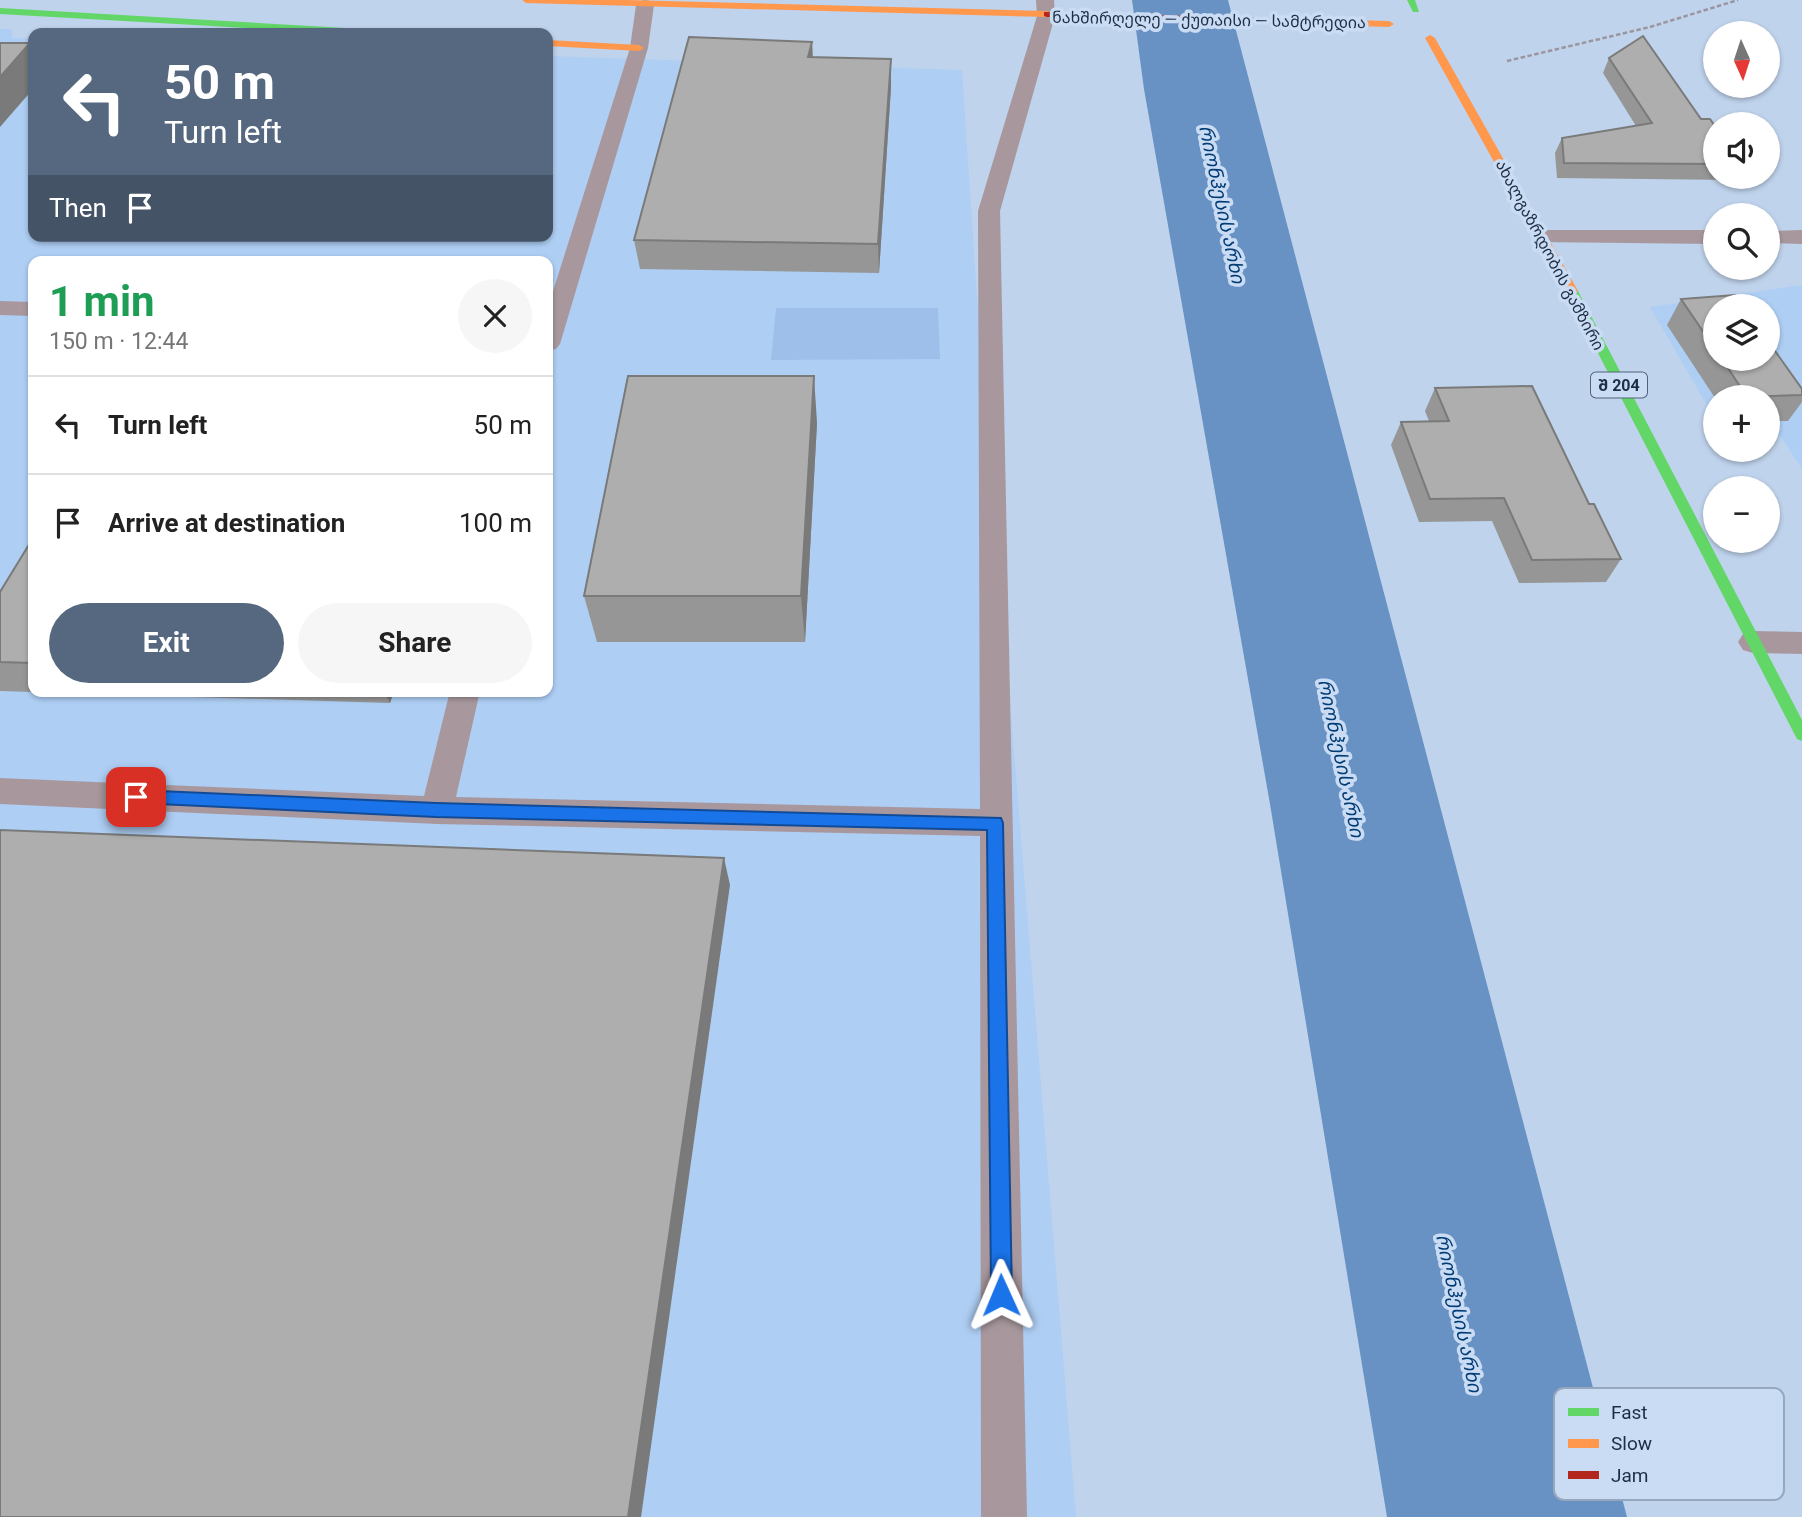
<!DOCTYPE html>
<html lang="en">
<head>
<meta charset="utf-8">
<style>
	body { margin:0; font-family:Roboto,"Noto Sans Georgian",sans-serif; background:#f6f6f6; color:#222; height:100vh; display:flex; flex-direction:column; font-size:26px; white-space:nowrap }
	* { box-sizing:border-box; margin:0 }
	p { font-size:23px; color:#767676 }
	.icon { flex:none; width:38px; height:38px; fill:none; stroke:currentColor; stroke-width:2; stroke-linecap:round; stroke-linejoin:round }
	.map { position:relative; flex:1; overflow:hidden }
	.sheet { position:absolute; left:28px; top:256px; width:525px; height:441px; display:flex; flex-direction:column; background:#fff; border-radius:14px; box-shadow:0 2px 5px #0004 }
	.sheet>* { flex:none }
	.top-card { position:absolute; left:28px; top:28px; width:525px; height:214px; border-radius:14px; box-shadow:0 2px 5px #0004; background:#56687f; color:#fff; overflow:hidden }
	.needle { width:46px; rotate:177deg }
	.tools { position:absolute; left:1703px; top:21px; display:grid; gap:14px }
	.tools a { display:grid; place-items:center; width:77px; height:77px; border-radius:50%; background:#fff; box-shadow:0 2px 5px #0004; font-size:35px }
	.pin { position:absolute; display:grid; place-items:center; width:60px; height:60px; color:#fff; margin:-30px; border-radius:14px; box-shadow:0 4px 10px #0006 }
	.me { position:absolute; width:77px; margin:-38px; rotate:359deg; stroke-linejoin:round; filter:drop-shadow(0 0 5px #0008) }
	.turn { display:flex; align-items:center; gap:24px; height:147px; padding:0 21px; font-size:32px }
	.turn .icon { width:91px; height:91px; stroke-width:2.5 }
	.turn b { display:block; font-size:49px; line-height:60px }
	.then { display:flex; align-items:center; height:66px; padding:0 21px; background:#0003; gap:14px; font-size:26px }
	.round { display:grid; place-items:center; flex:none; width:74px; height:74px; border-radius:37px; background:#f6f6f6 }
	.summary { display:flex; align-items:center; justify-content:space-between; height:119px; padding:0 21px }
	h1 { font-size:42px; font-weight:700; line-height:52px; color:#1e9e55 }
	.primary-button { display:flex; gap:14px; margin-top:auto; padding:14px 21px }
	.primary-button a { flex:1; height:80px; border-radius:42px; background:#56687f; color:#fff; font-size:28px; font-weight:700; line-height:80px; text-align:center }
	.primary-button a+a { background:#f6f6f6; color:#222 }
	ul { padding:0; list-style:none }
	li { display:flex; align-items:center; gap:21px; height:98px; padding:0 21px; border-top:2px solid #e0e0e0 }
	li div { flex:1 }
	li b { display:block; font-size:26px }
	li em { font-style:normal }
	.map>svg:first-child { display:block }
</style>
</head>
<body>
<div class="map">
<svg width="1802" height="1517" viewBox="0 0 1802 1517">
	<rect width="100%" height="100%" fill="#bfd3ec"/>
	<g fill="#aecef4" fill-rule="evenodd">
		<path d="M 0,29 L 12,29 L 12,38 L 33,39 L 33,236 L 548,236 L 548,56 L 962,70 L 976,282 L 1076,1517 L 0,1517 ZM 33,261 L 548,261 L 548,691 L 33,691 Z"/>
		<path d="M 1802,285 L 1802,469 L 1780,435 L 1768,436 L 1768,397 L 1715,397 L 1715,419 L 1650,307 ZM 1715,306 L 1768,306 L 1768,359 L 1715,359 Z"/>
	</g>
	<polygon fill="#9dbfe9" points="776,308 938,308 940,359 771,360"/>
	<polygon fill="#6891c4" points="1132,0 1228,0 1627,1517 1387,1517 1270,804 1144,89"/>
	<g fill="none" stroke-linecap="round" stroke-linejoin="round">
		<polyline stroke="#9a959f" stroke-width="2.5" stroke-dasharray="4.5 2.5" stroke-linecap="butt" points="1507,61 1650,27 1738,0"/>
		<g fill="#a8989e" fill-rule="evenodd">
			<polygon points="644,0 651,1 654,5 648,48 560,344 556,349 548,351 548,307 630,48 636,5"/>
			<polygon points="1036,0 1054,0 1055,16 1000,211 1027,1517 981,1517 980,836 437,824 0,804 0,778 424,796 450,691 480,691 456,797 980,809 978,211 1037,16"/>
			<polygon points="1544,230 1715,230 1715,244 1536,242 1533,237 1536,232"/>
			<polygon points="1802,230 1802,244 1768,243 1768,231"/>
			<polygon points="0,301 33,302 33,316 0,315"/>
			<polygon points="1753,631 1802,632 1802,654 1753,653 1743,650 1738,642 1743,634"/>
		</g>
		<g fill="#63d668" fill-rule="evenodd">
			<polygon points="1407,0 1415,0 1419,12 1413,12"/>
			<polygon points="0,8 379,30 384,33 336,33 0,14"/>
			<polygon points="1572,288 1578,291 1802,720 1802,741 1797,739 1566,291"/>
		</g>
		<g fill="#ff974d" fill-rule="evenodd">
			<polygon points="522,0 626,0 1047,11 1052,14 1047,17 526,3"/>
			<polygon points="1270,18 1389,21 1394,24 1389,27 1267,23 1265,21"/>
			<polygon points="1430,35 1435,38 1578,291 1576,293 1566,291 1425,38"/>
			<polygon points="548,40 639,45 644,48 639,51 548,46"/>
		</g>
		<polygon fill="#b3261e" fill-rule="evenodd" points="1044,12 1270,18 1275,21 1270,24 1047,17 1044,16"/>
	</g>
	<g fill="#959695">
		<polygon points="812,42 813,57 891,87 879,273 640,269 634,240"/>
		<polygon points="1609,58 1701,119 1715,126 1715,177 1735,177 1733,180 1557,178 1555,153 1562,138 1636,126 1603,73"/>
		<polygon points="1681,299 1715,306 1715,359 1768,359 1802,389 1802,402 1788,421 1768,421 1768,397 1715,397 1715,398 1667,325"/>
		<polygon points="1435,388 1589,504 1621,559 1606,582 1519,583 1492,521 1419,522 1391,445 1401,422 1429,421 1425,411"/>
		<polygon points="817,423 805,642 597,642 584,596"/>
		<polygon points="33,538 33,691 394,691 390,703 0,691 0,592"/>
	</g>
	<g fill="#797a79">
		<polygon points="812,42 813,70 808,57"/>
		<polygon points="30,43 33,49 33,89 0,127 0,77"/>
		<polygon points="548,59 551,72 548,78"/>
		<polygon points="891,59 891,87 879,273 878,244"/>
		<polygon points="814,376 817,423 805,642 801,596"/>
		<polygon points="384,691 394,691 390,703"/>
		<polygon points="724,858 730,885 641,1517 628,1517"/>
	</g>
	<g fill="#adaead" stroke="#797a79" stroke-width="2">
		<polygon points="1643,36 1701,119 1710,119 1715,126 1715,164 1564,163 1562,138 1652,123 1609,58"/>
		<polygon points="689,37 812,42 808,57 891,59 878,244 634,240"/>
		<polygon points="0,43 30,43 0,77"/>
		<polygon points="1735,295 1743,306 1715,306 1715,349 1681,299"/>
		<polygon points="1768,341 1802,389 1802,395 1747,397 1722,359 1768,359"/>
		<polygon points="628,376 814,376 801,596 584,596"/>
		<polygon points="1532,386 1589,504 1594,504 1621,559 1532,560 1504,498 1430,499 1401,422 1449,421 1435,388"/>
		<polygon points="33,538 33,663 0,662 0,592"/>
		<polygon points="0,830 724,858 628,1517 0,1517"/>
	</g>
	<polygon fill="#1a73e8" stroke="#114b97" stroke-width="2" points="136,790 436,803 1001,818 1003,823 1012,1295 1009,1302 1001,1305 994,1302 991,1295 987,830 436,817 136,803 131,801 128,797 131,792"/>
	<g text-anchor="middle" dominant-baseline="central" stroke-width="7" stroke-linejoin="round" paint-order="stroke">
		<g font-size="16" fill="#1d2e44" stroke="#cadcf3">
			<text transform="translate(1209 20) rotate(1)">ნახშირღელე — ქუთაისი — სამტრედია</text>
			<text transform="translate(1550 255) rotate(62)">ახალგაზრდობის გამზირი</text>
		</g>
		<rect fill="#cadcf3" stroke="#516278" stroke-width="2" x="1591" y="372.5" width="56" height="25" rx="5"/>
		<g font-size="16" font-weight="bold" fill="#1d2e44">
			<text x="1619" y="385">შ 204</text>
		</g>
		<g font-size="19" font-style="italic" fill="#023c76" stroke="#cadcf3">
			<text transform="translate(1222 204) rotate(78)">რიონჰესის არხი</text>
			<text transform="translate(1341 758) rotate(78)">რიონჰესის არხი</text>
			<text transform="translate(1459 1313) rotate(78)">რიონჰესის არხი</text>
		</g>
	</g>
	<rect x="1554" y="1388" width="230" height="112" rx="10" fill="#cadcf3" stroke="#96a8be" stroke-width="2"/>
	<rect x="1568" y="1408" width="31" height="8" fill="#63d668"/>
	<rect x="1568" y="1439" width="31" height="9" fill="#ff974d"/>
	<rect x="1568" y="1471" width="31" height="8" fill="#b3261e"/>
	<g font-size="19" fill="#1d2e44">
		<text x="1611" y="1419">Fast</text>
		<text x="1611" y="1450">Slow</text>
		<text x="1611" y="1482">Jam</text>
	</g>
</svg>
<div class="tools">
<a><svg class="needle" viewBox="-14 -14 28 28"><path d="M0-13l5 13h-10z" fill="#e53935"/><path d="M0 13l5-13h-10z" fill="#767676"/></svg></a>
<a><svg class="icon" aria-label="sound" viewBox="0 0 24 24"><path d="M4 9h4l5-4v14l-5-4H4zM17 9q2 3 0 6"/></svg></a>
<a><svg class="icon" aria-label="search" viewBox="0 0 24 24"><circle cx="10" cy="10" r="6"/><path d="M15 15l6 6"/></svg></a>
<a><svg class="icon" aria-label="layers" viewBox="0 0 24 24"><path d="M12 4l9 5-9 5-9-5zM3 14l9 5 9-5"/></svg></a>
<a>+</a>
<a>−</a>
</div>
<div class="pin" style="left:136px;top:797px;background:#d93025"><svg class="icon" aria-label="arrive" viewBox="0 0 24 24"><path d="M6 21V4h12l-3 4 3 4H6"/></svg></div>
<svg class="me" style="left:1001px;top:1295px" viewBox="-20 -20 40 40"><path d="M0-17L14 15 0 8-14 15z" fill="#1a73e8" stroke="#fff" stroke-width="4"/></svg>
<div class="top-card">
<div class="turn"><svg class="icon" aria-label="left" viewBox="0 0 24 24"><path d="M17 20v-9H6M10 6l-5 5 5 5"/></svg><div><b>50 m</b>Turn left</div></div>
<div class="then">Then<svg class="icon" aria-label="arrive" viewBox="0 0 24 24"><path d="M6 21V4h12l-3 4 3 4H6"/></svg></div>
</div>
<section class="sheet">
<div class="summary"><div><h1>1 min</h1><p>150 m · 12:44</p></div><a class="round"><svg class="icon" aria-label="close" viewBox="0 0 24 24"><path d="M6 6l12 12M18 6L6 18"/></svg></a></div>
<ul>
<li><svg class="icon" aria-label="left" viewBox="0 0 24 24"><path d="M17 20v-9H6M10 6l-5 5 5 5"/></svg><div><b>Turn left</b></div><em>50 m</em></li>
<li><svg class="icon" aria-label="arrive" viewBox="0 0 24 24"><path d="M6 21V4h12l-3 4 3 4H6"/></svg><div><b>Arrive at destination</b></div><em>100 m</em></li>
</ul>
<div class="primary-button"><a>Exit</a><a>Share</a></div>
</section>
</div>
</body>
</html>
